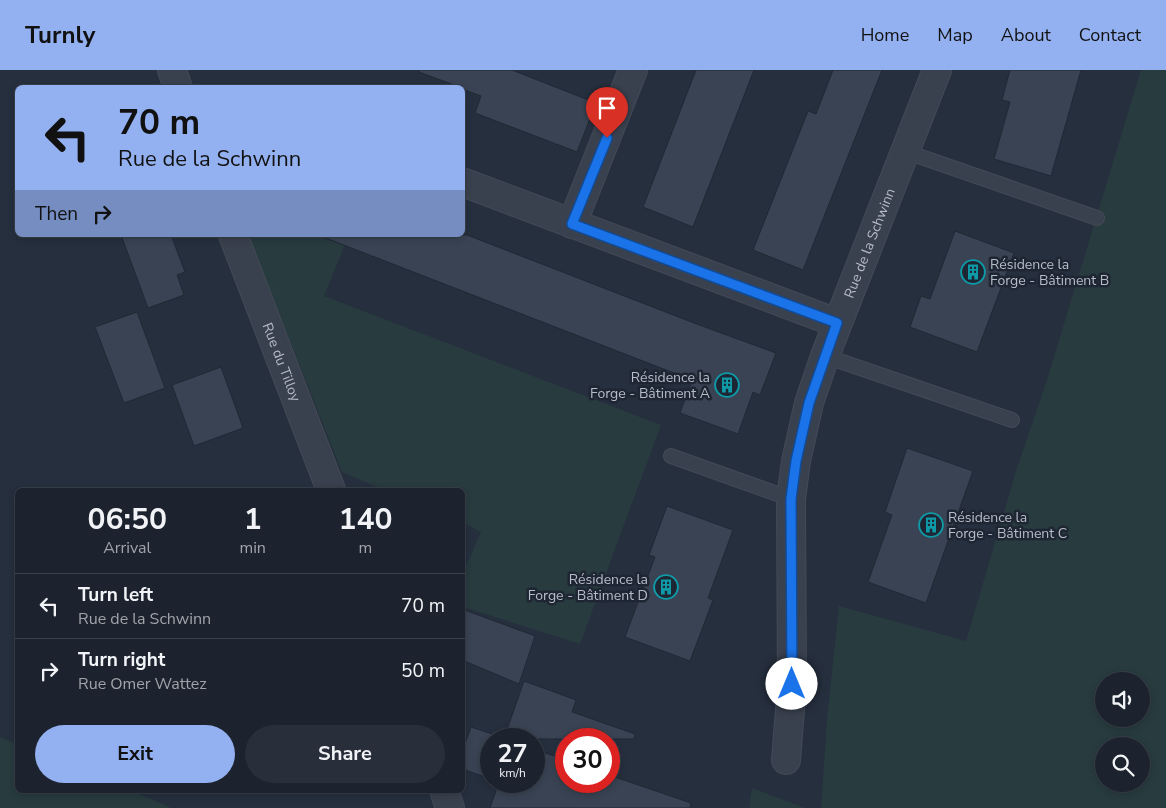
<!DOCTYPE html>
<html lang="en">
<head>
<meta charset="utf-8">
<style>
	body { margin:0; font-family:"Nunito Sans",sans-serif; background:#292f3a; color:#f1f3f6; height:100vh; display:flex; flex-direction:column; font-size:19px; white-space:nowrap }
	* { box-sizing:border-box; margin:0 }
	p { font-size:16px; color:#a0a4aa }
	.icon { flex:none; width:28px; height:28px; fill:none; stroke:currentColor; stroke-width:2; stroke-linecap:round; stroke-linejoin:round }
	.map { position:relative; flex:1; overflow:hidden }
	.side { position:absolute; left:15px; top:418px; width:450px; height:305px; display:flex; flex-direction:column; background:#1c232e; border-radius:8px; box-shadow:0 2px 8px #0003,0 0 0 1px #3a404a }
	.side>* { flex:none }
	.top-card { position:absolute; left:15px; top:15px; width:450px; height:152px; border-radius:8px; box-shadow:0 2px 8px #0003,0 0 0 1px #3a404a; background:#93b1f1; color:#111; overflow:hidden }
	.buttons { position:absolute; left:1095px; top:602px; display:grid; gap:10px }
	.buttons a { display:grid; place-items:center; width:55px; height:55px; border-radius:50%; background:#1c232e; box-shadow:0 2px 8px #0003,0 0 0 1px #3a404a; font-size:25px }
	.speed { position:absolute; left:480px; top:658px; display:flex; gap:10px; font-size:25px; font-weight:700; text-align:center }
	.speed>* { display:grid; place-content:center; width:65px; height:65px; border-radius:50%; background:#1c232e; box-shadow:0 2px 8px #0003,0 0 0 1px #3a404a; line-height:1 }
	.speed small { font-size:12px; font-weight:400 }
	.speed .limit { border:8px solid #d22; background:#fff; color:#111 }
	.pin { position:absolute; display:grid; place-items:center; width:42px; height:42px; color:#fff; margin:-51px -21px; border-radius:50% 50% 50% 0; rotate:-45deg; box-shadow:0 0 5px #0007 }
	.pin .icon { rotate:45deg }
	.me { position:absolute; width:55px; margin:-28px; rotate:0deg; stroke-linejoin:round; filter:drop-shadow(0 0 4px #0008) }
	.turn { display:flex; align-items:center; gap:18px; height:105px; padding:0 20px; font-size:22px }
	.turn .icon { width:65px; height:65px; stroke-width:2.5 }
	.turn b { display:block; font-size:35px; line-height:42px }
	.then { display:flex; align-items:center; height:48px; padding:0 20px; background:#0003; gap:10px; font-size:19px }
	.eta { display:flex; justify-content:space-evenly; align-items:center; height:85px; text-align:center }
	.eta b { font-size:30px; font-weight:700; line-height:35px }
	.cta { display:flex; gap:10px; margin-top:auto; padding:10px 20px }
	.cta a { flex:1; height:58px; border-radius:30px; background:#93b1f1; color:#111; font-size:20px; font-weight:700; line-height:58px; text-align:center }
	.cta a+a { background:#292f3a; color:#f1f3f6 }
	ul { padding:0; list-style:none }
	li { display:flex; align-items:center; gap:15px; height:65px; padding:0 20px; border-top:1px solid #3a404a }
	li div { flex:1 }
	li b { display:block; font-size:19px }
	li em { font-style:normal }
	header { display:flex; align-items:center; gap:30px; box-sizing:border-box; height:70px; padding:0 25px; background:#93b1f1; color:#111 }
	header strong { font-size:24px }
	nav { display:flex; gap:28px; margin-inline-start:auto; font-size:18px }
	.map>svg:first-child { display:block }
</style>
</head>
<body>
<header>
<strong>Turnly</strong>
<nav><a>Home</a><a>Map</a><a>About</a><a>Contact</a></nav>
</header>
<div class="map">
<svg width="1166" height="738" viewBox="0 0 1166 738">
	<rect width="100%" height="100%" fill="#262f3e"/>
	<g fill="#283b3f" fill-rule="evenodd">
		<path d="M 1141,0 L 1166,0 L 1166,738 L 821,738 L 827,649 L 839,536 L 966,571 L 1017,398 L 1046,313 ZM 1104,611 L 1141,611 L 1141,649 L 1104,649 ZM 1104,676 L 1141,676 L 1141,714 L 1104,714 Z"/>
		<polygon points="248,165 349,165 324,226 661,355 580,574 463,537 463,503 481,462 463,453 462,420 384,420 342,402"/>
		<polygon points="0,667 17,674 18,720 129,720 172,738 0,738"/>
		<polygon points="752,718 805,738 749,738"/>
	</g>
	<g fill="#394353" stroke="#212835">
		<polygon points="419,0 512,0 596,33 577,82 475,43 481,26 462,19 462,18 419,2"/>
		<polygon points="696,0 754,0 693,157 643,137"/>
		<polygon points="833,0 882,0 803,200 753,180 808,41 816,44"/>
		<polygon points="1010,0 1081,0 1051,106 994,89 1010,32 1002,30"/>
		<polygon points="955,161 1014,183 977,282 910,257 921,226 930,229"/>
		<polygon points="121,165 171,165 185,202 177,205 184,225 148,238"/>
		<polygon points="323,165 467,165 694,253 776,283 760,325 753,322 738,364 680,343 692,310 323,167"/>
		<polygon points="137,242 165,318 124,333 95,257"/>
		<polygon points="221,297 243,358 194,376 172,315"/>
		<polygon points="907,378 973,401 926,533 868,512 892,445 885,442"/>
		<polygon points="667,436 733,460 708,528 713,530 690,591 625,567 655,487 649,485"/>
		<polygon points="462,539 535,566 519,614 462,590"/>
		<polygon points="524,611 576,630 572,642 635,664 634,669 491,669 491,709 462,699 462,682 471,657 504,668"/>
		<polygon points="534,679 566,690 566,711 609,711 609,705 691,733 690,738 490,738 499,712 497,711 534,711"/>
	</g>
	<g fill="none" stroke-linecap="round" stroke-linejoin="round">
		<g stroke="#434a57" stroke-width="16">
			<g id="service">
				<polyline points="904,81 1097,148"/>
				<polyline points="825,286 1012,350"/>
				<polyline points="671,386 791,429"/>
			</g>
		</g>
		<g stroke="#434a57" stroke-width="30">
			<g id="minor">
				<polyline points="462,112 837,253"/>
				<polyline points="572,154 633,0"/>
				<path id="s1" d="M 786,690 L 792,614 L 791,429 L 796,391 L 809,333 L 825,286 L 937,0"/>
			</g>
		</g>
		<g stroke="#434a57" stroke-width="30">
			<g id="tertiary">
				<polyline points="172,0 178,18"/>
				<path id="s2" d="M 233,165 L 331,420"/>
				<polyline points="444,720 450,738"/>
			</g>
		</g>
		<use href="#service" stroke="#3a414e" stroke-width="14"/>
		<use href="#minor" stroke="#3a414e" stroke-width="28"/>
		<use href="#tertiary" stroke="#3a414e" stroke-width="28"/>
	</g>
	<g fill="none" stroke-linecap="round" stroke-linejoin="round">
		<g stroke="#114b97" stroke-width="12">
			<polyline id="route" points="607,68 572,154 837,253 809,333 796,391 791,429 792,614"/>
		</g>
		<use href="#route" stroke="#1a73e8" stroke-width="9"/>
	</g>
	<defs>
		<g id="building-ring" transform="scale(1.25)"><circle r="9.5" fill="#1f2633" stroke="#0f9aa8" stroke-width="1.5"/><path d="M-4-6H4V6H1V3H-1V6H-4ZM-2.5-4.3h1.7v1.8h-1.7ZM.8-4.3h1.7v1.8H.8ZM-2.5-1h1.7V.8h-1.7ZM.8-1h1.7V.8H.8Z" fill="#0f9aa8"/></g>
	</defs>
	<g fill-rule="evenodd">
		<use href="#building-ring" x="973" y="202"/>
		<use href="#building-ring" x="727" y="315"/>
		<use href="#building-ring" x="931" y="455"/>
		<use href="#building-ring" x="666" y="517"/>
	</g>
	<g text-anchor="middle" dominant-baseline="central" stroke-width="5" stroke-linejoin="round" paint-order="stroke">
		<g font-size="14" fill="#b6bcc8" stroke="#1f2633">
			<text stroke="none"><textPath href="#s1" startOffset="530">Rue de la Schwinn</textPath></text>
			<text stroke="none"><textPath href="#s2" startOffset="136">Rue du Tilloy</textPath></text>
		</g>
		<g font-size="14" fill="#b6bcc8" stroke="#1f2633" text-anchor="start">
			<text x="990" y="194">Résidence la<tspan x="990" dy="16">Forge - Bâtiment B</tspan></text>
			<text x="710" y="307" text-anchor="end">Résidence la<tspan x="710" dy="16">Forge - Bâtiment A</tspan></text>
			<text x="948" y="447">Résidence la<tspan x="948" dy="16">Forge - Bâtiment C</tspan></text>
			<text x="648" y="509" text-anchor="end">Résidence la<tspan x="648" dy="16">Forge - Bâtiment D</tspan></text>
		</g>
	</g>
</svg>
<div class="buttons">
<a><svg class="icon" aria-label="sound" viewBox="0 0 24 24"><path d="M4 9h4l5-4v14l-5-4H4zM17 9q2 3 0 6"/></svg></a>
<a><svg class="icon" aria-label="search" viewBox="0 0 24 24"><circle cx="10" cy="10" r="6"/><path d="M15 15l6 6"/></svg></a>
</div>
<div class="speed"><div>27<small>km/h</small></div><div class="limit">30</div></div>
<div class="pin" style="left:607px;top:68px;background:#d93025"><svg class="icon" aria-label="arrive" viewBox="0 0 24 24"><path d="M6 21V4h12l-3 4 3 4H6"/></svg></div>
<svg class="me" style="left:792px;top:614px" viewBox="-20 -20 40 40"><circle r="19" fill="#fff"/><path d="M0-13L10 11 0 6-10 11z" fill="#1a73e8"/></svg>
<div class="top-card">
<div class="turn"><svg class="icon" aria-label="left" viewBox="0 0 24 24"><path d="M17 20v-9H6M10 6l-5 5 5 5"/></svg><div><b>70 m</b>Rue de la Schwinn</div></div>
<div class="then">Then<svg class="icon" aria-label="right" viewBox="0 0 24 24"><path d="M7 20v-9h11M14 6l5 5-5 5"/></svg></div>
</div>
<section class="side">
<div class="eta">
<div><b>06:50</b><p>Arrival</p></div>
<div><b>1</b><p>min</p></div>
<div><b>140</b><p>m</p></div>
</div>
<ul>
<li><svg class="icon" aria-label="left" viewBox="0 0 24 24"><path d="M17 20v-9H6M10 6l-5 5 5 5"/></svg><div><b>Turn left</b><p>Rue de la Schwinn</p></div><em>70 m</em></li>
<li><svg class="icon" aria-label="right" viewBox="0 0 24 24"><path d="M7 20v-9h11M14 6l5 5-5 5"/></svg><div><b>Turn right</b><p>Rue Omer Wattez</p></div><em>50 m</em></li>
</ul>
<div class="cta"><a>Exit</a><a>Share</a></div>
</section>
</div>
</body>
</html>
